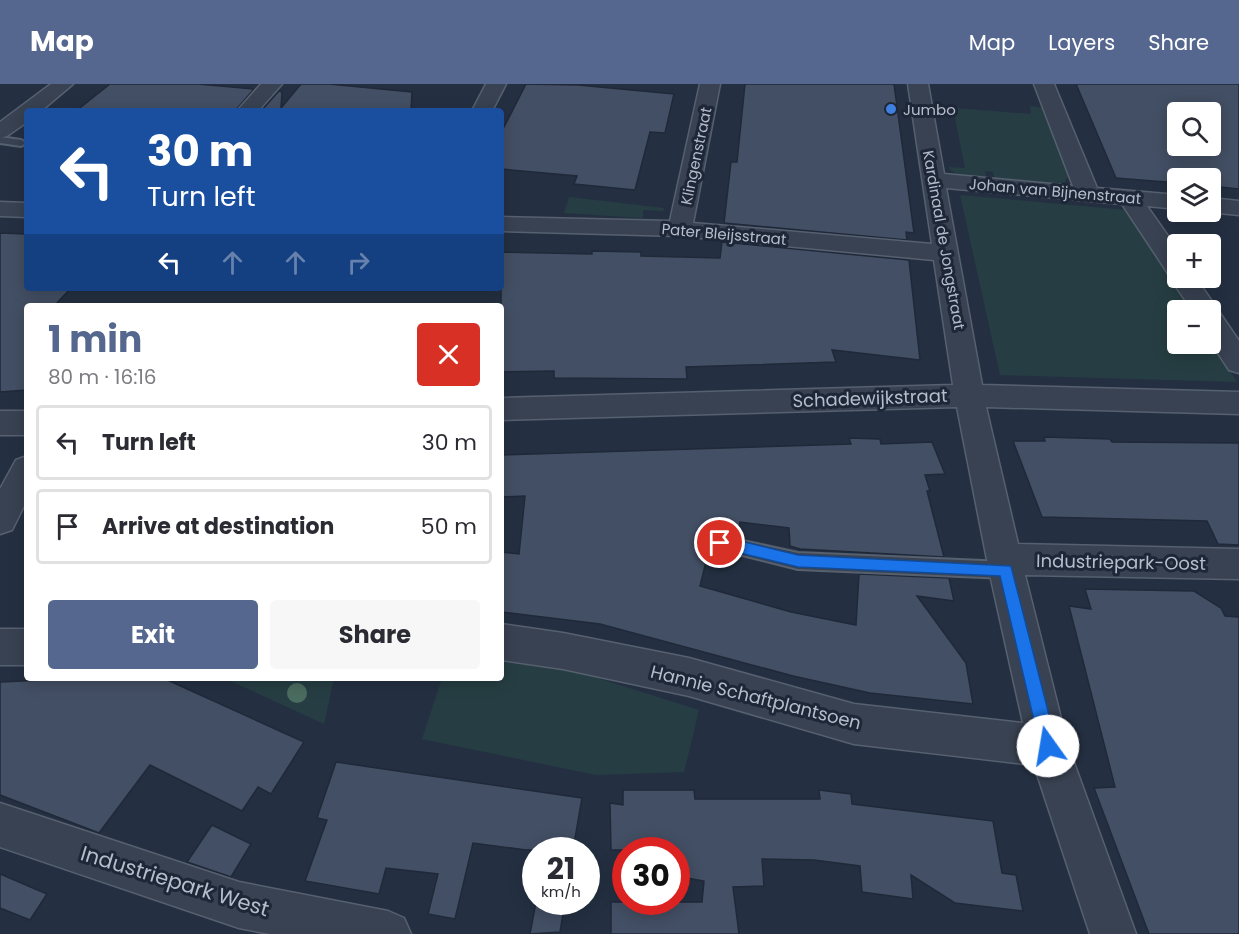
<!DOCTYPE html>
<html lang="en">
<head>
<meta charset="utf-8">
<style>
	body { margin:0; font-family:Poppins,sans-serif; background:#f7f7f7; color:#2b2b33; height:100vh; display:flex; flex-direction:column; font-size:22px; white-space:nowrap }
	* { box-sizing:border-box; margin:0 }
	p { font-size:20px; color:#7c7c81 }
	.icon { flex:none; width:33px; height:33px; fill:none; stroke:currentColor; stroke-width:2; stroke-linecap:round; stroke-linejoin:round }
	.map { position:relative; flex:1; overflow:hidden }
	.details { position:absolute; left:24px; top:219px; width:480px; height:378px; display:flex; flex-direction:column; background:#fff; border-radius:6px; box-shadow:0 3px 15px #0003 }
	.details>* { flex:none }
	.guide { position:absolute; left:24px; top:24px; width:480px; height:183px; border-radius:6px; box-shadow:0 3px 15px #0003; background:#1a4fa0; color:#fff; overflow:hidden }
	.buttons { position:absolute; left:1167px; top:18px; display:grid; gap:12px }
	.buttons a { display:grid; place-items:center; width:54px; height:54px; border-radius:6px; background:#fff; box-shadow:0 3px 15px #0003; font-size:30px }
	.speed { position:absolute; left:522px; top:753px; display:flex; gap:12px; font-size:30px; font-weight:700; text-align:center }
	.speed>* { display:grid; place-content:center; width:78px; height:78px; border-radius:50%; background:#fff; box-shadow:0 3px 15px #0003; line-height:1 }
	.speed small { font-size:15px; font-weight:400 }
	.speed .limit { border:9px solid #d22; background:#fff; color:#111 }
	.pin { position:absolute; display:grid; place-items:center; width:51px; height:51px; color:#fff; margin:-26px; border:3px solid #fff; border-radius:50%; box-shadow:0 2px 6px #0007 }
	.me { position:absolute; width:66px; margin:-33px; rotate:347deg; stroke-linejoin:round; filter:drop-shadow(0 0 4px #0008) }
	.turn { display:flex; align-items:center; gap:21px; height:126px; padding:0 24px; font-size:27px }
	.turn .icon { width:78px; height:78px; stroke-width:2.5 }
	.turn b { display:block; font-size:42px; line-height:51px }
	.lanes { display:flex; align-items:center; height:57px; padding:0 24px; background:#0003; justify-content:center; gap:30px; direction:ltr }
	.lanes .off { opacity:.35 }
	.round { display:grid; place-items:center; flex:none; width:63px; height:63px; border-radius:6px; background:#f7f7f7 }
	.summary { display:flex; align-items:center; justify-content:space-between; height:102px; padding:0 24px }
	h1 { font-size:36px; font-weight:700; line-height:45px; color:#55678e }
	.primary-button { display:flex; gap:12px; margin-top:auto; padding:12px 24px }
	.primary-button a { flex:1; height:69px; border-radius:6px; background:#55678e; color:#fff; font-size:24px; font-weight:700; line-height:69px; text-align:center }
	.primary-button a+a { background:#f7f7f7; color:#2b2b33 }
	ul { padding:0; list-style:none }
	li { display:flex; align-items:center; gap:18px; height:75px; margin:0 12px 9px; padding:0 12px; border:3px solid #e1e1e2; border-radius:6px }
	li div { flex:1 }
	li b { display:block; font-size:22px }
	li em { font-style:normal }
	header { display:flex; align-items:center; gap:36px; box-sizing:border-box; height:84px; padding:0 30px; background:#55678e; color:#fff }
	header strong { font-size:28px }
	nav { display:flex; gap:33px; margin-inline-start:auto; font-size:21px }
	.map>svg:first-child { display:block }
</style>
</head>
<body>
<header>
<strong>Map</strong>
<nav><a>Map</a><a>Layers</a><a>Share</a></nav>
</header>
<div class="map">
<svg width="1239" height="850" viewBox="0 0 1239 850">
	<rect width="100%" height="100%" fill="#243042"/>
	<g fill="#263e43">
		<polygon points="1030,22 1045,24 1072,93 1068,93 1064,99 1059,100 995,95 993,88 985,87 986,94 959,91 950,86 949,83 965,84 953,24 1031,30"/>
		<polygon points="960,111 1126,126 1191,226 1178,226 1178,260 1210,260 1211,257 1237,298 1000,291"/>
		<polygon points="569,113 664,124 663,127 643,126 643,134 564,129"/>
		<polygon points="501,578 553,584 591,592 699,626 684,688 596,691 422,655 442,594 501,594"/>
		<polygon points="224,594 334,594 324,640"/>
	</g>
	<g fill="#434f64" stroke="#1f2939" stroke-width="1.5" fill-rule="evenodd">
		<polygon points="110,0 198,0 254,5 235,27 76,27"/>
		<polygon points="301,0 329,0 412,8 411,27 261,27 279,7 282,8 281,24"/>
		<polygon points="526,0 578,1 674,10 665,49 650,48 635,106 574,100 577,92 501,85 501,49"/>
		<polygon points="745,0 894,0 914,149 906,148 907,156 724,139 731,78 737,78"/>
		<path d="M 1076,0 L 1239,0 L 1239,105 L 1210,102 L 1210,94 L 1178,94 L 1178,99 L 1116,94 ZM 1178,28 L 1210,28 L 1210,62 L 1178,62 Z"/>
		<polygon points="0,149 27,150 27,204 71,204 54,222 27,222 27,306 0,308"/>
		<polygon points="722,158 909,176 920,276 832,266 836,278 686,283 687,295 554,294 554,287 501,288 501,168 592,170 592,167 641,168 641,172 720,174"/>
		<polygon points="1044,353 1110,355 1112,358 1239,359 1239,461 1218,460 1207,437 1042,433 1013,357 1045,357"/>
		<polygon points="849,354 880,355 881,360 932,358 945,390 925,391 930,407 927,407 944,473 800,465 790,462 789,444 740,438 739,443 715,442 709,458 710,462 700,502 791,528 856,541 859,490 949,494 954,517 917,512 966,579 973,620 870,609 793,592 600,540 501,528 501,468 519,470 525,412 501,413 501,371 851,360"/>
		<polygon points="1085,505 1194,507 1221,524 1225,532 1239,533 1239,850 1149,850 1094,704 1115,703 1069,522 1091,525"/>
		<polygon points="89,594 163,594 304,658 271,710 258,703 242,727 150,681 99,749 0,711 0,598"/>
		<polygon points="336,678 582,714 573,766 526,766 473,759 455,835 428,830 438,790 386,784 379,810 305,797 327,736 317,734"/>
		<polygon points="623,706 694,706 695,715 820,715 819,706 851,710 852,720 993,737 1002,789 1016,791 1023,827 955,819 911,791 913,815 862,808 860,782 814,776 762,775 764,802 733,803 739,850 611,850 611,818 702,818 704,797 676,792 676,766 611,766 610,719 623,721"/>
		<polygon points="212,741 251,760 231,793 187,778"/>
		<polygon points="0,790 47,810 30,836 0,824"/>
		<polygon points="536,818 565,818 560,848 530,850"/>
	</g>
	<g fill="none" stroke-linecap="round" stroke-linejoin="round">
		<g stroke="#56606f" stroke-width="4">
			<g id="lane">
				<polygon points="0,53 21,56 26,59 21,62 0,59"/>
				<polygon points="720,452 798,469 1006,478 1012,481 1015,486 1012,491 1006,494 798,485 714,464 711,459 714,454"/>
			</g>
		</g>
		<g stroke="#56606f" stroke-width="3">
			<g id="street">
				<polygon points="51,0 73,0 41,27 27,27 27,38 7,52 0,54 0,38"/>
				<polygon points="261,0 282,0 258,27 237,27"/>
				<polygon points="486,0 506,0 492,27 472,27"/>
				<polygon points="700,0 720,0 693,139 932,160 908,0 928,0 944,90 1073,102 1034,0 1054,0 1097,104 1178,111 1178,125 1147,122 1178,166 1178,194 1196,194 1239,257 1239,289 1229,286 1210,257 1210,226 1192,226 1170,194 1172,192 1169,191 1122,120 946,104 982,301 1239,308 1239,330 986,323 1018,460 1239,465 1239,495 1025,491 1068,662 1136,850 1090,850 1034,681 854,660 689,612 563,585 501,576 501,540 563,549 689,574 854,620 1023,639 989,486 957,323 501,336 501,314 953,301 934,176 680,152 501,147 501,133 670,137"/>
				<polygon points="1210,114 1239,117 1239,131 1208,128 1210,128"/>
				<polygon points="0,118 27,119 27,133 0,132"/>
				<rect x="0" y="327" width="27" height="24"/>
				<polygon points="27,372 27,416 12,446 0,450 0,405 16,376"/>
				<rect x="0" y="545" width="27" height="36"/>
				<polygon points="0,719 239,798 388,827 404,834 411,850 270,850 239,844 0,763"/>
			</g>
		</g>
		<use href="#lane" fill="#394252" fill-rule="evenodd"/>
		<use href="#street" fill="#394252" fill-rule="evenodd"/>
	</g>
	<circle fill="#4b6c60" cx="297" cy="609" r="10"/>
	<polygon fill="#1a73e8" stroke="#114b97" stroke-width="1.5" points="720,452 798,471 1011,482 1057,662 1054,668 1048,670 1042,668 1040,662 1000,492 798,483 715,463 713,459 715,454"/>
	<circle fill="#3f7fe0" stroke="#1d2737" stroke-width="2" cx="891" cy="25" r="6"/>
	<g text-anchor="middle" dominant-baseline="central" stroke-width="6" stroke-linejoin="round" paint-order="stroke">
		<g font-size="15" fill="#b5bdcc" stroke="#1d2737" text-anchor="start">
			<text x="903" y="25">Jumbo</text>
		</g>
		<g font-size="15" fill="#b5bdcc" stroke="#1d2737">
			<text transform="translate(696 72) rotate(-78)">Klingenstraat</text>
			<text transform="translate(1055 107) rotate(5)">Johan van Bijnenstraat</text>
			<text transform="translate(724 150) rotate(5)">Pater Bleijsstraat</text>
			<text transform="translate(944 156) rotate(80)">Kardinaal de Jongstraat</text>
		</g>
		<g font-size="18" fill="#b5bdcc" stroke="#1d2737">
			<text transform="translate(870 314) rotate(-2)">Schadewijkstraat</text>
			<text transform="translate(1121 478) rotate(1)">Industriepark-Oost</text>
			<text transform="translate(756 613) rotate(14)">Hannie Schaftplantsoen</text>
		</g>
		<g font-size="21" fill="#b5bdcc" stroke="#1d2737">
			<text transform="translate(175 797) rotate(17)">Industriepark West</text>
		</g>
	</g>
</svg>
<div class="buttons">
<a><svg class="icon" aria-label="search" viewBox="0 0 24 24"><circle cx="10" cy="10" r="6"/><path d="M15 15l6 6"/></svg></a>
<a><svg class="icon" aria-label="layers" viewBox="0 0 24 24"><path d="M12 4l9 5-9 5-9-5zM3 14l9 5 9-5"/></svg></a>
<a>+</a>
<a>−</a>
</div>
<div class="speed"><div>21<small>km/h</small></div><div class="limit">30</div></div>
<div class="pin" style="left:720px;top:459px;background:#d93025"><svg class="icon" aria-label="arrive" viewBox="0 0 24 24"><path d="M6 21V4h12l-3 4 3 4H6"/></svg></div>
<svg class="me" style="left:1048px;top:662px" viewBox="-20 -20 40 40"><circle r="19" fill="#fff"/><path d="M0-13L10 11 0 6-10 11z" fill="#1a73e8"/></svg>
<div class="guide">
<div class="turn"><svg class="icon" aria-label="left" viewBox="0 0 24 24"><path d="M17 20v-9H6M10 6l-5 5 5 5"/></svg><div><b>30 m</b>Turn left</div></div>
<div class="lanes"><svg class="icon" aria-label="left" viewBox="0 0 24 24"><path d="M17 20v-9H6M10 6l-5 5 5 5"/></svg><svg class="icon off" aria-label="ahead" viewBox="0 0 24 24"><path d="M12 20V5M6 11l6-6 6 6"/></svg><svg class="icon off" aria-label="ahead" viewBox="0 0 24 24"><path d="M12 20V5M6 11l6-6 6 6"/></svg><svg class="icon off" aria-label="right" viewBox="0 0 24 24"><path d="M7 20v-9h11M14 6l5 5-5 5"/></svg></div>
</div>
<section class="details">
<div class="summary"><div><h1>1 min</h1><p>80 m · 16:16</p></div><a class="round" style="background:#d93025;color:#fff"><svg class="icon" aria-label="close" viewBox="0 0 24 24"><path d="M6 6l12 12M18 6L6 18"/></svg></a></div>
<ul>
<li><svg class="icon" aria-label="left" viewBox="0 0 24 24"><path d="M17 20v-9H6M10 6l-5 5 5 5"/></svg><div><b>Turn left</b></div><em>30 m</em></li>
<li><svg class="icon" aria-label="arrive" viewBox="0 0 24 24"><path d="M6 21V4h12l-3 4 3 4H6"/></svg><div><b>Arrive at destination</b></div><em>50 m</em></li>
</ul>
<div class="primary-button"><a>Exit</a><a>Share</a></div>
</section>
</div>
</body>
</html>
